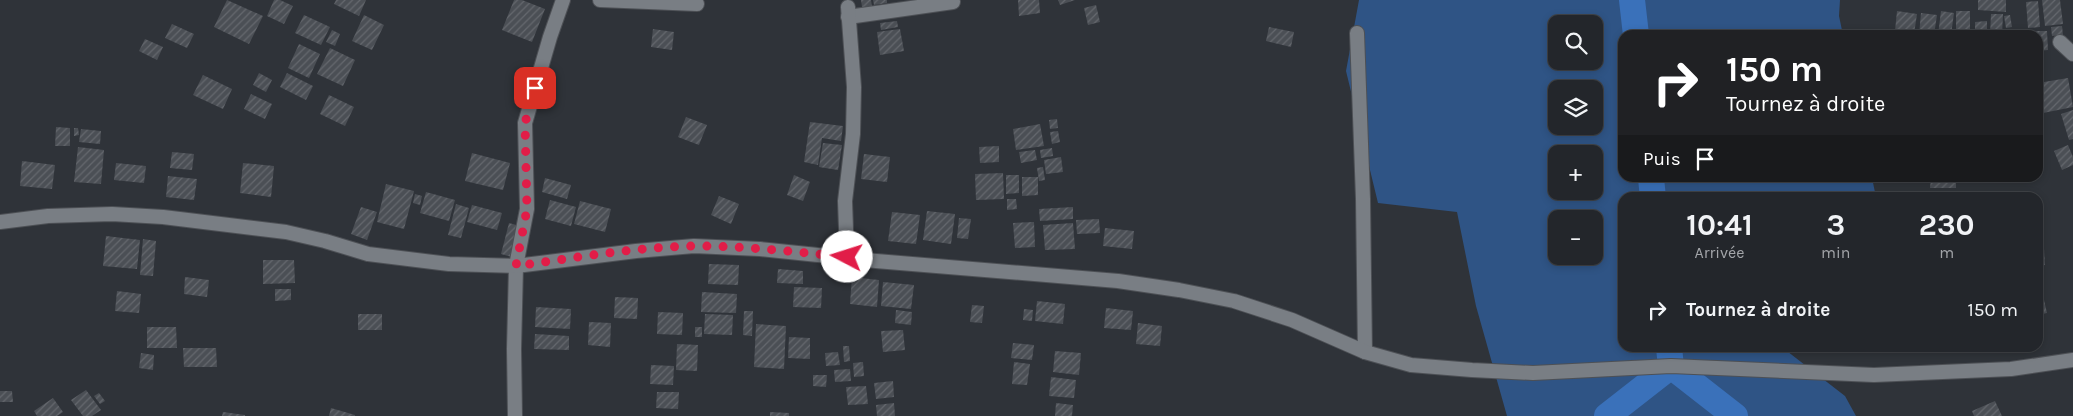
<!DOCTYPE html>
<html lang="fr">
<head>
<meta charset="utf-8">
<style>
	body { margin:0; font-family:Karla,sans-serif; background:#2b2e33; color:#f1f3f6; height:100vh; display:flex; flex-direction:column; font-size:19px; white-space:nowrap }
	* { box-sizing:border-box; margin:0 }
	p { font-size:16px; color:#a3a5a9 }
	.icon { flex:none; width:28px; height:28px; fill:none; stroke:currentColor; stroke-width:2; stroke-linecap:round; stroke-linejoin:round }
	.map { position:relative; flex:1; overflow:hidden }
	.drawer { position:absolute; left:1618px; top:192px; width:425px; height:160px; display:flex; flex-direction:column; background:#23262b; border-radius:15px; box-shadow:0 2px 8px #0003,0 0 0 1px #404347 }
	.drawer>* { flex:none }
	.top-card { position:absolute; left:1618px; top:30px; width:425px; height:152px; border-radius:15px; box-shadow:0 2px 8px #0003,0 0 0 1px #404347; background:#202124; color:#fff; overflow:hidden }
	.controls { position:absolute; left:1548px; top:15px; display:grid; gap:10px }
	.controls a { display:grid; place-items:center; width:55px; height:55px; border-radius:10px; background:#23262b; box-shadow:0 2px 8px #0003,0 0 0 1px #404347; font-size:25px }
	.pin { position:absolute; display:grid; place-items:center; width:42px; height:42px; color:#fff; margin:-21px; border-radius:10px; box-shadow:0 2px 8px #0006 }
	.me { position:absolute; width:55px; margin:-28px; rotate:275deg; stroke-linejoin:round; filter:drop-shadow(0 0 4px #0008) }
	.turn { display:flex; align-items:center; gap:18px; height:105px; padding:0 25px; font-size:22px }
	.turn .icon { width:65px; height:65px; stroke-width:2.5 }
	.turn b { display:block; font-size:35px; line-height:42px }
	.then { display:flex; align-items:center; height:48px; padding:0 25px; background:#0003; gap:10px; font-size:19px }
	.eta { display:flex; justify-content:space-evenly; align-items:center; height:85px; text-align:center }
	.eta b { font-size:30px; font-weight:700; line-height:35px }
	ul { padding:0; list-style:none }
	li { display:flex; align-items:center; gap:15px; height:65px; padding:0 25px }
	li div { flex:1 }
	li b { display:block; font-size:19px }
	li em { font-style:normal }
	.map>svg:first-child { display:block }
</style>
</head>
<body>
<div class="map">
<svg width="2073" height="416" viewBox="0 0 2073 416">
	<defs>
		<pattern id="building-hatch" width="6" height="6" patternUnits="userSpaceOnUse" patternTransform="scale(1.25)"><rect width="6" height="6" fill="#4b4f55"/><path d="M-1 1l2-2M0 6l6-6M5 7l2-2" fill="none" stroke="#65686e"/></pattern>
	</defs>
	<rect width="100%" height="100%" fill="#2f3339"/>
	<path fill="#2f5485" fill-rule="evenodd" d="M 1359,0 L 1840,0 L 1839,16 L 1843,35 L 1622,35 L 1622,178 L 1872,178 L 1876,197 L 1622,198 L 1622,348 L 1783,348 L 1845,396 L 1856,416 L 1507,416 L 1476,306 L 1457,212 L 1378,203 L 1346,71 ZM 1556,24 L 1594,24 L 1594,61 L 1556,61 ZM 1556,89 L 1594,89 L 1594,126 L 1556,126 ZM 1556,154 L 1594,154 L 1594,191 L 1556,191 ZM 1556,219 L 1594,219 L 1594,256 L 1556,256 Z"/>
	<g fill="none" stroke-linecap="round" stroke-linejoin="round">
		<g stroke="#3a71ba" stroke-width="26">
			<polyline points="1632,0 1636,35"/>
			<polyline points="1651,178 1653,198"/>
			<polyline points="1669,348 1671,366 1735,416"/>
			<polyline points="1607,416 1671,366"/>
		</g>
	</g>
	<g fill="url(#building-hatch)">
		<polygon points="227,0 263,16 249,44 214,27"/>
		<polygon points="274,0 280,0 293,6 284,24 267,16"/>
		<polygon points="336,0 366,0 359,16 334,4"/>
		<polygon points="514,0 522,0 545,9 532,42 502,30"/>
		<polygon points="861,0 871,0 873,13 856,15 855,8 862,7"/>
		<polygon points="873,0 887,0 887,3 874,5"/>
		<polygon points="1018,0 1039,0 1040,13 1019,16"/>
		<polygon points="1058,0 1075,0 1060,5"/>
		<polygon points="1978,0 2006,0 2006,12 1978,10"/>
		<polygon points="2042,0 2060,0 2063,24 2045,26"/>
		<polygon points="2038,1 2040,27 2028,28 2026,2"/>
		<polygon points="1096,5 1100,22 1088,25 1084,8"/>
		<polygon points="1897,11 1917,14 1914,34 1895,31"/>
		<polygon points="1941,11 1954,13 1951,35 1938,35"/>
		<rect x="1956" y="11" width="14" height="18"/>
		<polygon points="1921,13 1937,15 1934,35 1919,35"/>
		<polygon points="1991,14 2003,14 2002,35 1990,35"/>
		<polygon points="304,15 330,27 321,45 295,33"/>
		<polygon points="364,15 384,25 372,50 352,41"/>
		<polygon points="2010,15 2012,27 2006,28 2004,16"/>
		<polygon points="897,21 898,27 881,30 880,23"/>
		<polygon points="1987,21 1987,34 1975,35 1975,22"/>
		<polygon points="172,24 194,34 187,48 165,38"/>
		<polygon points="2062,26 2063,35 2052,36 2051,27"/>
		<polygon points="1269,27 1294,32 1291,47 1266,41"/>
		<polygon points="653,29 674,32 672,50 651,47"/>
		<polygon points="900,29 904,51 880,55 877,32"/>
		<polygon points="332,30 340,34 335,46 326,42"/>
		<polygon points="2029,31 2047,31 2048,50 2038,51 2038,35 2029,35"/>
		<polygon points="145,39 163,47 157,60 139,51"/>
		<polygon points="299,44 320,54 309,78 288,68"/>
		<polygon points="330,48 355,60 343,86 317,74"/>
		<polygon points="259,73 272,80 266,92 253,85"/>
		<polygon points="287,73 313,86 306,100 280,87"/>
		<polygon points="203,75 232,89 223,109 193,95"/>
		<polygon points="2068,78 2073,107 2043,113 2038,83"/>
		<polygon points="251,94 272,104 265,119 244,109"/>
		<polygon points="329,95 354,107 345,126 320,114"/>
		<polygon points="2073,110 2073,139 2069,140 2061,114"/>
		<polygon points="686,117 707,125 699,145 678,137"/>
		<polygon points="1057,119 1058,128 1050,129 1049,120"/>
		<polygon points="810,122 843,126 841,141 822,138 818,165 804,162"/>
		<polygon points="1040,124 1044,146 1016,150 1013,129"/>
		<polygon points="56,127 70,128 70,146 55,146"/>
		<polygon points="74,128 78,128 79,135 74,136"/>
		<polygon points="81,129 101,131 100,144 79,142"/>
		<polygon points="1058,131 1060,142 1052,144 1050,132"/>
		<polygon points="823,143 842,145 838,170 819,167"/>
		<polygon points="2068,145 2073,157 2073,165 2062,170 2054,151"/>
		<polygon points="999,146 999,162 980,163 979,147"/>
		<polygon points="78,147 104,150 101,184 74,182"/>
		<polygon points="1052,148 1053,156 1041,158 1040,150"/>
		<polygon points="1035,150 1037,160 1021,163 1019,152"/>
		<polygon points="172,152 194,154 192,170 170,168"/>
		<polygon points="472,153 510,163 503,190 465,181"/>
		<polygon points="864,154 890,157 887,182 861,179"/>
		<polygon points="1061,157 1063,172 1046,174 1044,160"/>
		<polygon points="22,161 55,165 52,189 20,186"/>
		<polygon points="116,163 146,166 144,183 114,180"/>
		<polygon points="243,163 274,166 271,197 240,193"/>
		<polygon points="1043,167 1045,180 1039,181 1037,168"/>
		<polygon points="1003,173 1004,199 976,200 975,174"/>
		<polygon points="794,175 810,182 803,201 787,195"/>
		<polygon points="1006,175 1019,175 1019,193 1006,194"/>
		<polygon points="168,176 197,179 194,200 166,197"/>
		<polygon points="1022,177 1038,177 1038,195 1022,196"/>
		<polygon points="545,178 571,185 567,199 542,192"/>
		<polygon points="1931,178 1956,178 1956,188 1930,188"/>
		<polygon points="386,184 414,191 404,229 377,222"/>
		<polygon points="426,192 455,200 449,221 420,213"/>
		<polygon points="415,194 422,196 420,205 413,203"/>
		<polygon points="719,196 739,204 731,224 711,215"/>
		<polygon points="1007,199 1016,199 1017,209 1007,210"/>
		<polygon points="550,200 576,207 571,226 545,219"/>
		<polygon points="580,201 611,209 605,232 574,224"/>
		<polygon points="456,204 469,208 461,238 448,235"/>
		<polygon points="472,205 502,213 497,230 467,222"/>
		<polygon points="361,207 377,212 367,240 351,234"/>
		<polygon points="1073,207 1073,219 1040,221 1039,209"/>
		<polygon points="927,211 955,214 951,244 923,240"/>
		<polygon points="892,212 920,215 916,244 888,241"/>
		<polygon points="959,218 971,219 968,239 957,238"/>
		<polygon points="1099,219 1100,233 1077,234 1076,220"/>
		<polygon points="1034,222 1035,247 1015,248 1013,223"/>
		<polygon points="509,223 520,226 512,257 501,254"/>
		<polygon points="1073,223 1075,249 1045,250 1043,225"/>
		<polygon points="1105,228 1134,231 1132,249 1103,246"/>
		<polygon points="106,236 140,240 137,269 103,266"/>
		<polygon points="143,239 156,241 153,276 140,275"/>
		<polygon points="2044,249 2045,265 2038,266 2038,250"/>
		<polygon points="263,260 294,260 295,283 263,284"/>
		<polygon points="709,264 739,265 738,285 708,284"/>
		<polygon points="778,269 803,271 803,284 777,283"/>
		<polygon points="185,277 209,280 207,297 184,294"/>
		<polygon points="852,277 879,280 877,307 850,304"/>
		<polygon points="883,282 914,285 911,309 881,306"/>
		<polygon points="794,287 822,288 821,308 793,307"/>
		<polygon points="275,289 291,289 291,300 275,301"/>
		<polygon points="117,291 141,294 139,313 115,311"/>
		<polygon points="702,292 737,294 736,313 701,312"/>
		<polygon points="615,297 638,298 637,319 614,318"/>
		<polygon points="2044,300 2047,313 2038,315 2038,301"/>
		<polygon points="1037,301 1065,304 1063,324 1035,321"/>
		<polygon points="972,305 984,306 982,323 970,322"/>
		<polygon points="536,307 571,309 570,329 535,327"/>
		<polygon points="1106,308 1133,311 1131,330 1104,328"/>
		<polygon points="1024,309 1033,310 1032,321 1023,320"/>
		<polygon points="896,310 912,312 911,325 895,323"/>
		<polygon points="744,311 753,311 752,336 743,335"/>
		<polygon points="658,312 683,313 682,335 657,334"/>
		<rect x="358" y="314" width="24" height="16"/>
		<polygon points="705,314 733,315 732,335 704,334"/>
		<polygon points="589,322 611,323 610,347 588,345"/>
		<polygon points="1138,323 1162,326 1160,346 1136,344"/>
		<polygon points="756,324 786,326 784,369 754,367"/>
		<polygon points="147,327 176,327 177,348 147,348"/>
		<rect x="695" y="327" width="7" height="10"/>
		<polygon points="903,330 905,350 883,352 881,331"/>
		<polygon points="535,334 569,336 569,350 534,349"/>
		<polygon points="789,337 810,338 810,359 788,358"/>
		<polygon points="1013,343 1034,345 1032,360 1011,358"/>
		<polygon points="677,344 698,345 697,371 676,370"/>
		<polygon points="843,346 849,346 850,361 844,362"/>
		<polygon points="183,348 216,348 217,367 184,367"/>
		<polygon points="1904,348 1925,348 1925,349 1905,351"/>
		<polygon points="1055,351 1081,353 1079,375 1053,372"/>
		<polygon points="838,352 840,365 826,366 825,353"/>
		<polygon points="141,353 154,355 153,370 139,368"/>
		<polygon points="863,362 864,376 854,377 853,363"/>
		<polygon points="1014,362 1030,364 1027,385 1012,384"/>
		<polygon points="651,365 674,366 673,385 650,384"/>
		<polygon points="850,369 851,381 835,382 834,370"/>
		<polygon points="813,375 827,375 826,387 813,386"/>
		<polygon points="1051,377 1076,380 1074,398 1049,396"/>
		<polygon points="893,381 894,397 876,399 874,383"/>
		<polygon points="866,386 868,404 848,405 846,387"/>
		<polygon points="86,390 101,410 92,416 83,416 71,400"/>
		<polygon points="0,391 12,391 13,402 0,402"/>
		<polygon points="657,392 679,392 678,409 656,408"/>
		<polygon points="99,393 105,401 100,404 94,396"/>
		<polygon points="53,398 63,412 57,416 37,416 34,411"/>
		<polygon points="1995,401 2002,416 1974,416 1972,411"/>
		<polygon points="894,403 895,416 877,416 876,405"/>
		<polygon points="1056,403 1073,405 1072,416 1055,416"/>
		<polygon points="331,408 355,415 355,416 329,416"/>
		<polygon points="223,412 245,415 245,416 222,416"/>
		<polygon points="770,412 789,413 789,416 770,416"/>
	</g>
	<g fill="none" stroke-linecap="round" stroke-linejoin="round">
		<g stroke="#4d5055" stroke-width="16">
			<g id="minor">
				<polyline points="600,0 697,4"/>
				<polyline points="848,17 953,2"/>
				<polyline points="1357,33 1363,199 1365,352"/>
				<polyline points="2060,42 2073,54"/>
				<polyline points="847,257 845,201 853,134 854,87 848,7"/>
				<polyline points="515,416 514,349 516,266 527,209 525,123 550,37 563,0"/>
			</g>
		</g>
		<g stroke="#4d5055" stroke-width="16">
			<polyline id="tertiary" points="0,222 48,216 112,214 163,217 286,232 325,241 368,254 449,264 516,266 636,251 694,246 760,249 876,261 1118,281 1179,290 1234,301 1292,320 1365,352 1411,365 1472,370 1533,373 1671,366 1874,375 2011,369 2073,360"/>
		</g>
		<use href="#minor" stroke="#797e84" stroke-width="14"/>
		<use href="#tertiary" stroke="#797e84" stroke-width="14"/>
	</g>
	<g fill="none" stroke-linecap="round" stroke-linejoin="round">
		<path stroke="#e11d48" stroke-width="9" stroke-dasharray="0 16.2" d="M 535,88 L 525,123 L 527,209 L 516,266 C 575,258 635,247 695,246 C 746,246 797,252 847,257"/>
	</g>
</svg>
<div class="controls">
<a><svg class="icon" aria-label="search" viewBox="0 0 24 24"><circle cx="10" cy="10" r="6"/><path d="M15 15l6 6"/></svg></a>
<a><svg class="icon" aria-label="layers" viewBox="0 0 24 24"><path d="M12 4l9 5-9 5-9-5zM3 14l9 5 9-5"/></svg></a>
<a>+</a>
<a>−</a>
</div>
<div class="pin" style="left:535px;top:88px;background:#d93025"><svg class="icon" aria-label="arrive" viewBox="0 0 24 24"><path d="M6 21V4h12l-3 4 3 4H6"/></svg></div>
<svg class="me" style="left:847px;top:257px" viewBox="-20 -20 40 40"><circle r="19" fill="#fff"/><path d="M0-13L10 11 0 6-10 11z" fill="#e11d48"/></svg>
<div class="top-card">
<div class="turn"><svg class="icon" aria-label="right" viewBox="0 0 24 24"><path d="M7 20v-9h11M14 6l5 5-5 5"/></svg><div><b>150 m</b>Tournez à droite</div></div>
<div class="then">Puis<svg class="icon" aria-label="arrive" viewBox="0 0 24 24"><path d="M6 21V4h12l-3 4 3 4H6"/></svg></div>
</div>
<section class="drawer">
<div class="eta">
<div><b>10:41</b><p>Arrivée</p></div>
<div><b>3</b><p>min</p></div>
<div><b>230</b><p>m</p></div>
</div>
<ul>
<li><svg class="icon" aria-label="right" viewBox="0 0 24 24"><path d="M7 20v-9h11M14 6l5 5-5 5"/></svg><div><b>Tournez à droite</b></div><em>150 m</em></li>
</ul>
</section>
</div>
</body>
</html>
